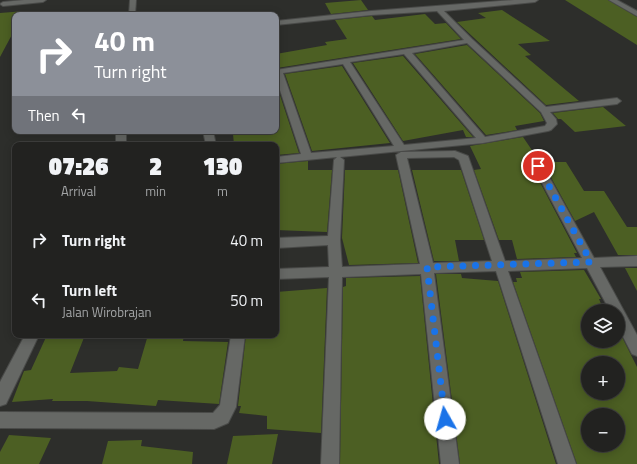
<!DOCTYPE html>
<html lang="en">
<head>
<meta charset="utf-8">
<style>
	body { margin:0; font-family:"Titillium Web",sans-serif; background:#2e2f2d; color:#f1f3f6; height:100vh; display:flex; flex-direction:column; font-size:15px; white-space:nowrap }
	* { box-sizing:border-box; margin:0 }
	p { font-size:13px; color:#a2a4a5 }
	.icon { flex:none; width:22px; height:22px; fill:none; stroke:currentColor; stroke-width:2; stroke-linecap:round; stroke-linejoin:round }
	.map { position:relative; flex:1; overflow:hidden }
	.panel { position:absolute; left:12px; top:142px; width:267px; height:196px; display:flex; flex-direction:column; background:#222220; border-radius:8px; box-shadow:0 2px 10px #0003,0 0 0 1px #3f3f3e }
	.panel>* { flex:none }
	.hud { position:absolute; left:12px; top:12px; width:267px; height:122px; border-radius:8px; box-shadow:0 2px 10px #0003,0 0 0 1px #3f3f3e; background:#8c9099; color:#fff; overflow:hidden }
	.buttons { position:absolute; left:581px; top:304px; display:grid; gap:8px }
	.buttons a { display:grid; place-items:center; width:44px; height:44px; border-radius:50%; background:#222220; box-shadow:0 2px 10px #0003,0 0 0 1px #3f3f3e; font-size:20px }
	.pin { position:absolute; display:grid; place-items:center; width:34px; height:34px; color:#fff; margin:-17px; border:2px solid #fff; border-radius:50%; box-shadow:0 1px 4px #0007 }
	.me { position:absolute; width:44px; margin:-22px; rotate:353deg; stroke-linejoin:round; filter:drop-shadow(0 0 3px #0008) }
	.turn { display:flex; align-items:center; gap:14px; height:84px; padding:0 16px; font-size:18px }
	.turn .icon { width:52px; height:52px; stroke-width:2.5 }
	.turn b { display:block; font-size:28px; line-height:34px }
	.then { display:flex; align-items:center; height:38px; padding:0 16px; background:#0003; gap:8px; font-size:15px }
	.eta { display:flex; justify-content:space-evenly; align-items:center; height:68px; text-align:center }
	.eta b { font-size:24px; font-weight:800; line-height:28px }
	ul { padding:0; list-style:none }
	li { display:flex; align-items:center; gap:12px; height:60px; padding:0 16px }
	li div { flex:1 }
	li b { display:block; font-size:15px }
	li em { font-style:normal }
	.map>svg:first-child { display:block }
</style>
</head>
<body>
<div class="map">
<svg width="637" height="464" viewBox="0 0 637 464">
	<rect width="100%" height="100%" fill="#2d2e2b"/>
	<g fill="#4c5f23" fill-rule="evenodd">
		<polygon points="361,0 368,10 331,14 325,3"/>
		<polygon points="565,0 608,0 637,17 637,45"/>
		<polygon points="502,10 550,41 518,44 531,55 525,56 579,101 546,105 457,22 486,18 478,13"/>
		<polygon points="25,11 23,15 15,15 15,29 0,57 0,13"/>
		<polygon points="425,14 435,24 446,23 461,39 277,68 276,66 276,54 327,45 325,42 347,39 335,20 372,16 375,20"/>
		<polygon points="467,45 540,113 544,121 515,126 517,130 486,135 415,54"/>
		<polygon points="403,56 473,137 466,137 463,130 403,141 353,63"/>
		<polygon points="342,66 390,143 312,151 285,74"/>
		<polygon points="276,83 299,153 276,155 276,145 234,145 233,134 255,131 276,131"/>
		<polygon points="603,107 626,126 575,132 561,119 558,119 553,113"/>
		<polygon points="523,137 540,162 566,162 584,191 604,191 627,227 637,227 637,255 618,255 594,212 575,221 543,163 534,162 532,167 577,253 574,253 576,257 517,259 512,240 499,240 474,170 481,169 470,146"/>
		<polygon points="308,161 308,170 332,170 327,232 276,230 276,164"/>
		<polygon points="345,170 398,170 418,263 349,265 342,238"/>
		<polygon points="412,170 461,170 484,240 455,240 459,261 434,261"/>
		<polygon points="625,268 637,268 637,291"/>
		<path d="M 584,270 L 601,299 L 599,299 L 604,311 L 588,311 L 588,341 L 618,341 L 618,333 L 620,333 L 637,367 L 637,464 L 577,464 L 513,282 L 517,282 L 516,278 L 522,278 L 520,272 ZM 588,363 L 618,363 L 618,393 L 588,393 ZM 588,415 L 618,415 L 618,445 L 588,445 Z"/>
		<polygon points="436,274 461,274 462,278 498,281 556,464 460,464"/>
		<polygon points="420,276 439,464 340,464 343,287 346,286 346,278"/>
		<polygon points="327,288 321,433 267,429 267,416 239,413 241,406 238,406 246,335 276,335 276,292"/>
		<polygon points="47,335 85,335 70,373 117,371 119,367 138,369 148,335 184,335 183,341 228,342 219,404 158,400 156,406 87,401 52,401 53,399 12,402 24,371 31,370"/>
		<polygon points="278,434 272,464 227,464 233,436"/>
		<polygon points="9,435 51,438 39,464 0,464 0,452"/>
		<polygon points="142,440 141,446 193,452 192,464 102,464 108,441"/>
	</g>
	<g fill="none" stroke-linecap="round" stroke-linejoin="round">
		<g stroke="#494a48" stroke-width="2">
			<g id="minor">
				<polygon points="24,0 46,0 43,2 3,6 0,4 3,2"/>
				<polygon points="130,0 136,0 135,15 129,15"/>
				<path d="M 514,0 L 538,0 L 535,2 L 444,11 L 472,39 L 546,107 L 617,98 L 621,101 L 617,104 L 550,112 L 556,119 L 557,124 L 551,130 L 548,131 L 483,143 L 340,157 L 344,160 L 340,240 L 342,267 L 420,264 L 396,155 L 401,152 L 455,151 L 468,156 L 505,261 L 582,258 L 533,166 L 534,164 L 542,164 L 594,258 L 637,256 L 637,266 L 600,267 L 637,335 L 637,356 L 632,354 L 618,327 L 618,311 L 610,311 L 587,268 L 508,271 L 576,464 L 558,464 L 496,271 L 434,273 L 459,464 L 441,464 L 421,274 L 342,277 L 339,464 L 321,464 L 329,277 L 276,279 L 276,269 L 329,267 L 328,245 L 276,248 L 276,238 L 328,236 L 334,160 L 337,157 L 276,163 L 276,157 L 301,154 L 276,78 L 276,70 L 464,40 L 437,11 L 371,15 L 276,25 L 276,21 L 371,11 ZM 467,43 L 541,112 L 547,123 L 545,126 L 485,137 L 412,53 ZM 404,54 L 476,138 L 404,145 L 350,62 ZM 343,64 L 394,146 L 311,153 L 283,73 ZM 454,157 L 459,160 L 492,261 L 433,263 L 407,158 Z"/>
				<polygon points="609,0 617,0 637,11 637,16"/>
				<rect x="116" y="131" width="10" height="14"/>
				<polygon points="203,131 213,131 216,145 206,145"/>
				<polygon points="25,335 39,335 6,404 0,406 0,382"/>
				<polygon points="231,335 245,335 236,407 228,423 214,429 0,428 0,412 213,413 220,405"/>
			</g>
		</g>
		<use href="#minor" fill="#666865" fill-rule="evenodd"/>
	</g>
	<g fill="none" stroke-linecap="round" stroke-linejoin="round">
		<polyline stroke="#1a73e8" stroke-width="7" stroke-dasharray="0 12.6" points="445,419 427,267 591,262 538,166"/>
	</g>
</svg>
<div class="buttons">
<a><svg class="icon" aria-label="layers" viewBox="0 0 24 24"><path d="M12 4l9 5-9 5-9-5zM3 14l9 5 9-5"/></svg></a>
<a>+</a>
<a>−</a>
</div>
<div class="pin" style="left:538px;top:166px;background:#d93025"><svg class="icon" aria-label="arrive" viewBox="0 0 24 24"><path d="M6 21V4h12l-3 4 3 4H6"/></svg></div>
<svg class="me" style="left:445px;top:419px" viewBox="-20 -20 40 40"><circle r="19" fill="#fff"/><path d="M0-13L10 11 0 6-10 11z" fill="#1a73e8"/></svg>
<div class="hud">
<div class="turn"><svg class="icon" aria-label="right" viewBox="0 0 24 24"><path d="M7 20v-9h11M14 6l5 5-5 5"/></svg><div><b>40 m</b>Turn right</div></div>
<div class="then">Then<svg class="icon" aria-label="left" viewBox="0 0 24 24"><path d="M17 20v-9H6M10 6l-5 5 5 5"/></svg></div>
</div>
<section class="panel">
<div class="eta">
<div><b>07:26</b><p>Arrival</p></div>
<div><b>2</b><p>min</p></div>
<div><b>130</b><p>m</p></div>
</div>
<ul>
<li><svg class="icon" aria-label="right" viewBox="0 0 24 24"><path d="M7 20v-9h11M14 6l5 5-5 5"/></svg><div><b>Turn right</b></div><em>40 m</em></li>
<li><svg class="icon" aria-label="left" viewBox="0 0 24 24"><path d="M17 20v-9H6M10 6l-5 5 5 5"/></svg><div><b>Turn left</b><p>Jalan Wirobrajan</p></div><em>50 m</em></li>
</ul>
</section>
</div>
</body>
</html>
